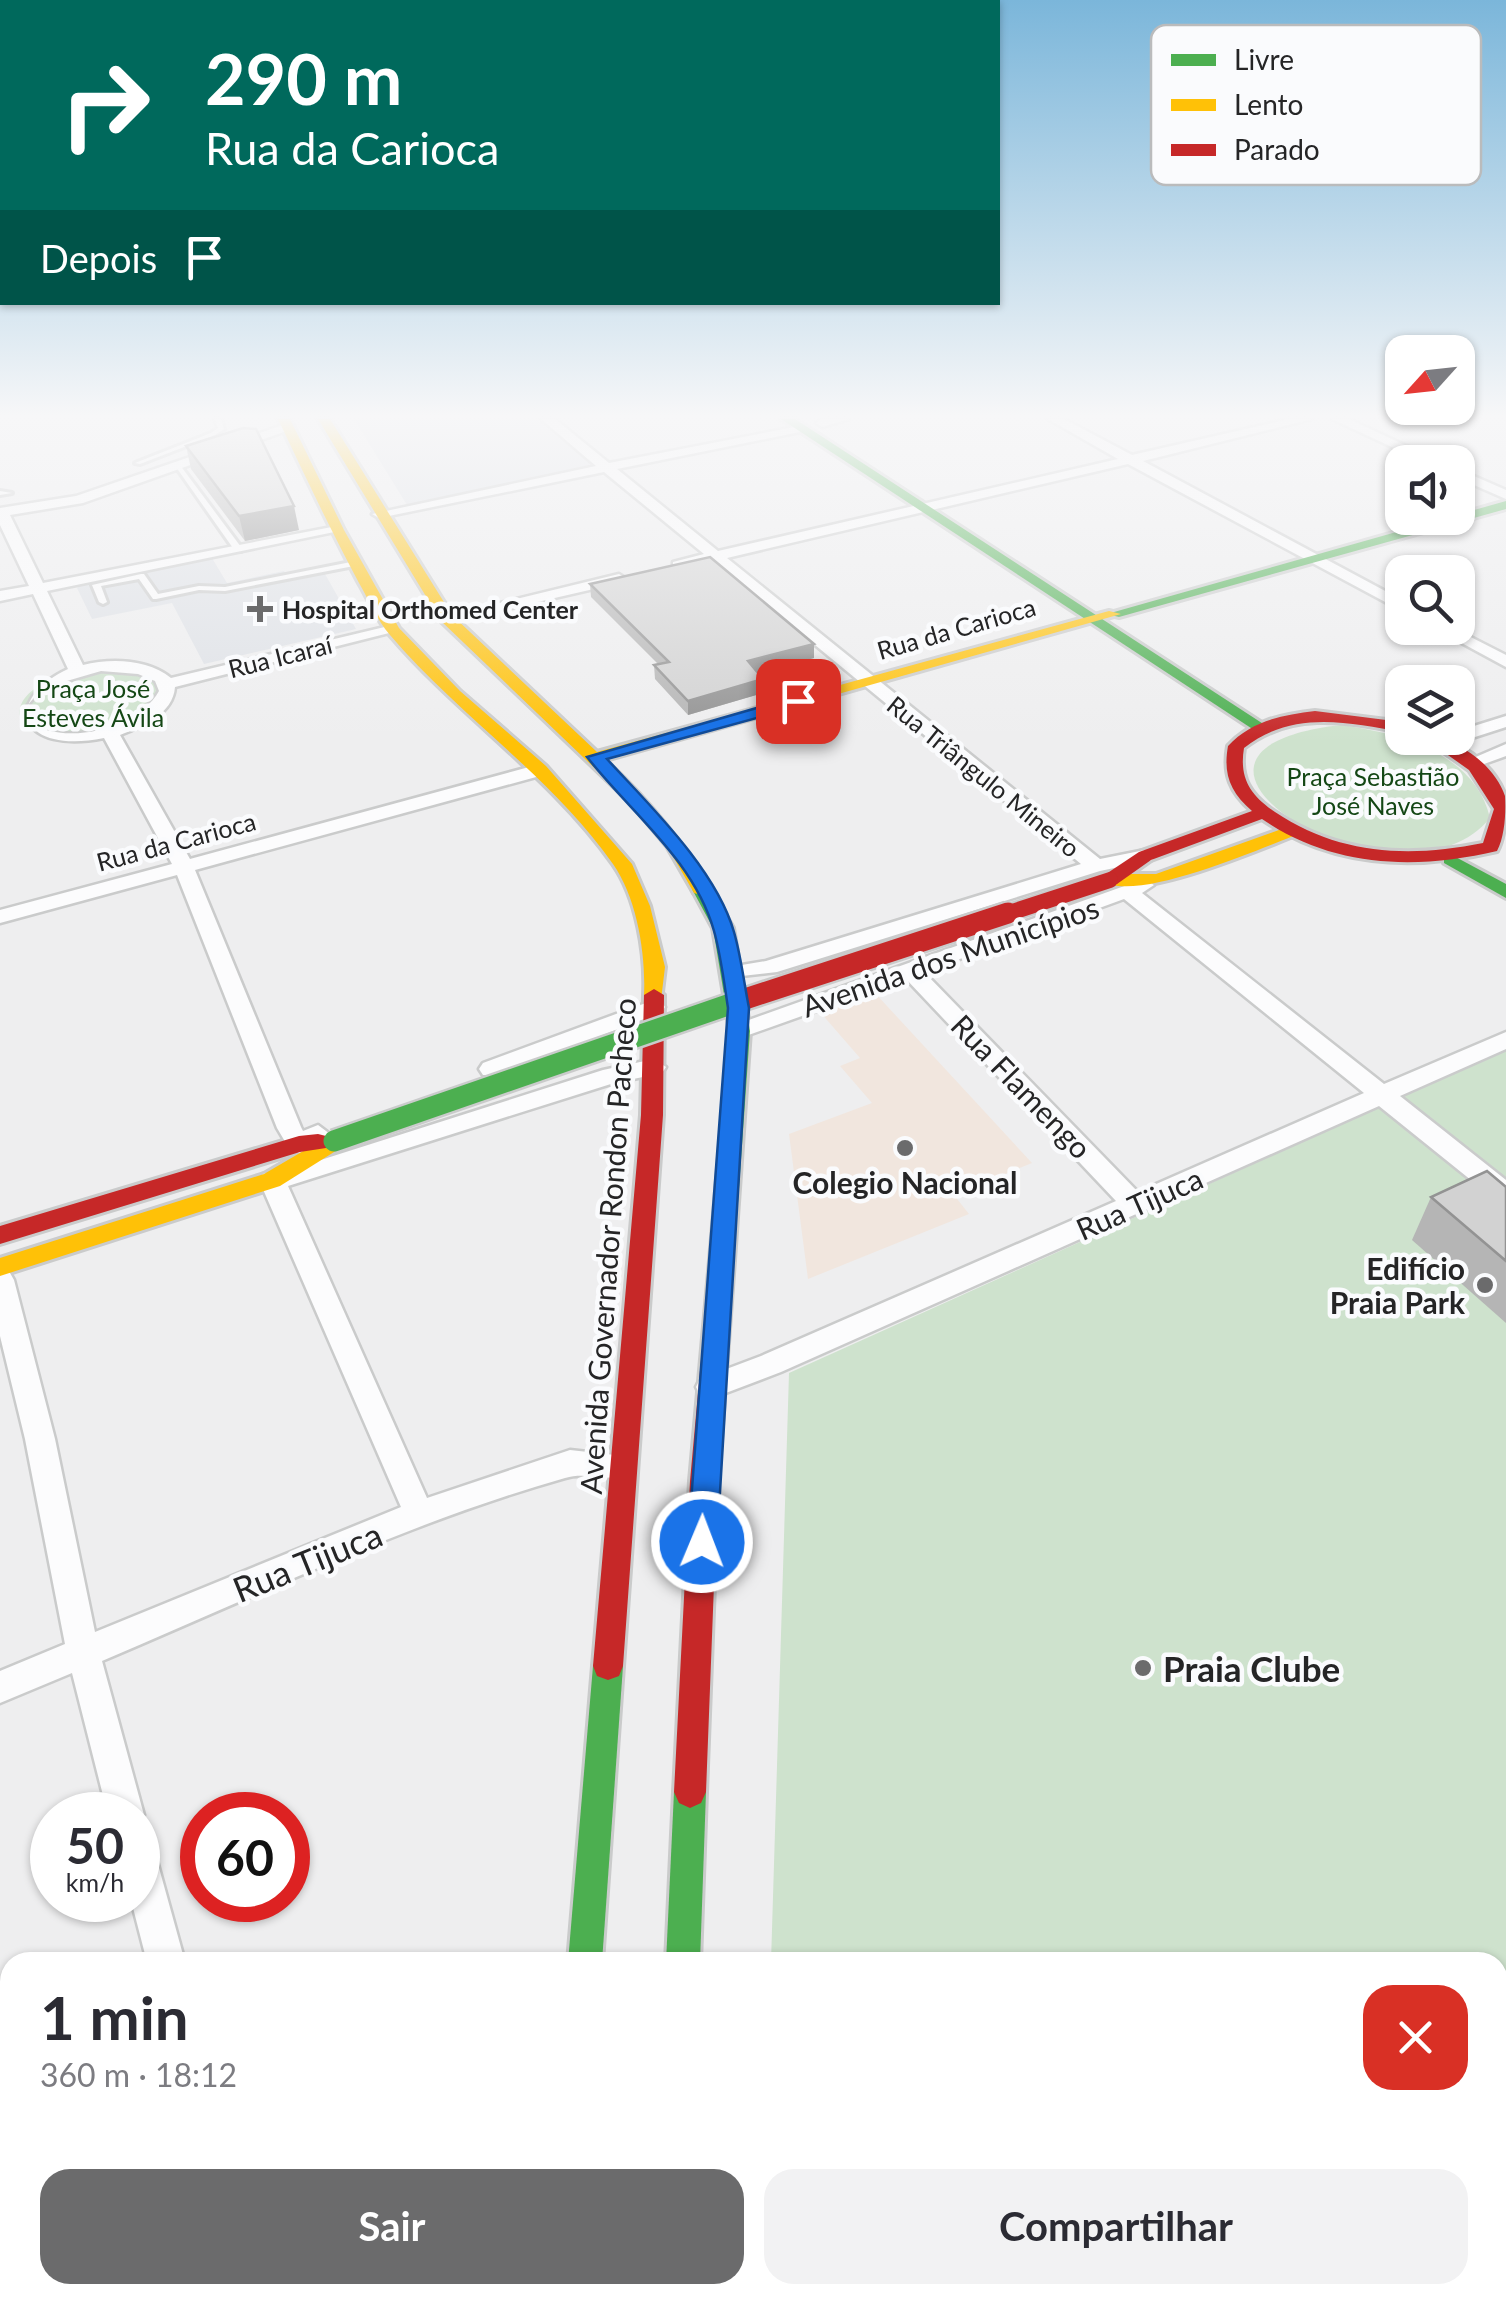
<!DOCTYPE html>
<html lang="pt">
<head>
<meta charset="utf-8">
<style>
	body { margin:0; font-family:Lato,sans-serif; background:#f2f2f3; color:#2b2b33; height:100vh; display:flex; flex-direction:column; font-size:38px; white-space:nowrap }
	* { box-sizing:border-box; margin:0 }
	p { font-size:32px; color:#7c7c81 }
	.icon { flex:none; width:55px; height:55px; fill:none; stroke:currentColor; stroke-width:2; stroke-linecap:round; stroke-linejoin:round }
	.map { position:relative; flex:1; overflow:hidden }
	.side { position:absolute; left:0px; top:1952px; width:1508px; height:352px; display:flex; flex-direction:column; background:#fff; border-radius:30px 30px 0 0; box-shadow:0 2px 8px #0004 }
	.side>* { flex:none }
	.top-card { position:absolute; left:0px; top:0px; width:1000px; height:305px; box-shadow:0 2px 8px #0004; background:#00695c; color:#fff; overflow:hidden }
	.needle { width:65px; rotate:243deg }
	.controls { position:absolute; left:1385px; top:335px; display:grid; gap:20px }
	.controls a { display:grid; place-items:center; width:90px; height:90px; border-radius:20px; background:#fff; box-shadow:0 2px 8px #0004; font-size:50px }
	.speed { position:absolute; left:30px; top:1792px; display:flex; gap:20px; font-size:50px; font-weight:700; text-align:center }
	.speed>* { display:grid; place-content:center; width:130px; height:130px; border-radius:50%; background:#fff; box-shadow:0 2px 8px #0004; line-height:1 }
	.speed small { font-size:25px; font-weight:400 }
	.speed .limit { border:15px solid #d22; background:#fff; color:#111 }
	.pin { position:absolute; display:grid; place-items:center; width:85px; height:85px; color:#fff; margin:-42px; border-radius:20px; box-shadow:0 5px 15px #0006 }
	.me { position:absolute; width:110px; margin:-55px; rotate:1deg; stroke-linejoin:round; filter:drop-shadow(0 0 8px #0008) }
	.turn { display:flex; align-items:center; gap:35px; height:210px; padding:0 40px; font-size:45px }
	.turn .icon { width:130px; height:130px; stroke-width:2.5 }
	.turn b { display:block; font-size:70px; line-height:85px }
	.then { display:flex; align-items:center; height:95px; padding:0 40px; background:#0003; gap:20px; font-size:38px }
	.round { display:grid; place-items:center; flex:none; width:105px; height:105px; border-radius:30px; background:#f2f2f3 }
	.summary { display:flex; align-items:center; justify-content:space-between; height:170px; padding:0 40px }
	h1 { font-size:60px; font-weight:700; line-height:75px }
	.button { display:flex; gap:20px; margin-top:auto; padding:20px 40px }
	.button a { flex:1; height:115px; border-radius:30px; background:#6b6b6c; color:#fff; font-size:40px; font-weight:700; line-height:115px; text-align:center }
	.button a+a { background:#f2f2f3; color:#2b2b33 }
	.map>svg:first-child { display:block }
</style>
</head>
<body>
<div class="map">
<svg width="1506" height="2303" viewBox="0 0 1506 2303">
	<rect width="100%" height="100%" fill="#eeeeef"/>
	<g fill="#dee1e6">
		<polygon points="354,419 536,419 596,468 407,505"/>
		<polygon points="212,558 227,583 284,571 290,581 325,574 356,629 204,664 172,603 92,619 77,588 81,584"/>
	</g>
	<polygon fill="#f1e6de" points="875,993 1032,1163 954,1195 969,1214 808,1279 789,1134 872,1103 840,1066 860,1058 820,1012"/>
	<g fill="#cee2cd">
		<path d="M 123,666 L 167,684 L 133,726 C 110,730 86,737 63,738 C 25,739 0,710 40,685 C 63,671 96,670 123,666 Z"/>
		<path d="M 1341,725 C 1399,733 1475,753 1490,818 C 1402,926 1109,751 1341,725 Z"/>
		<polygon points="1506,1050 1506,2303 761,2303 761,2295 1498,2295 1498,1962 771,1962 789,1373"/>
	</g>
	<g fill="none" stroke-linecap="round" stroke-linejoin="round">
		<g stroke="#cacbcb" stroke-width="6">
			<g id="lane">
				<polygon points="215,419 221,419 224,429 215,435 140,464 135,463 211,433 218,428"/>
				<polygon points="176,465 180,465 241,547 241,551 235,551 176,467"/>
				<polygon points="0,491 12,493 0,495"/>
				<polygon points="356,561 359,561 359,565 225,591 199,590 156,599 153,599 139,579 101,586 107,602 103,604 99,602 92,585 141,574 144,574 158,594 199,586 225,587"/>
			</g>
		</g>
		<g stroke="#cacbcb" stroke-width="5">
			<g id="street">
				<polygon points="541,419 555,419 609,463 805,425 807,428 800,432 617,469 718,551 1118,459 1048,419 1064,419 1132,455 1289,419 1312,419 1143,461 1402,600 1402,611 1128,464 727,558 1100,859 1145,850 1155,856 1152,860 1100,871 777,972 724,978 721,973 724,968 766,961 1081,864 713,561 673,568 673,562 704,554 604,472 379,518 372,514 596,466"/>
				<polygon points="849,419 822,427 816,423 822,419"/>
				<polygon points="1332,419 1349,419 1441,462 1424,462"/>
				<path d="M 283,425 L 295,428 L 83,503 L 10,515 L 43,583 L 337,526 L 344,530 L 47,591 L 83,665 C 111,658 148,659 171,678 L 393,625 L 401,630 L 175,687 C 173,714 143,726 120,735 L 190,859 L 540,764 L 549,770 L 547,774 L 195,870 L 301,1127 L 303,1131 L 318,1125 L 330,1134 L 327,1140 L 299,1153 L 290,1150 L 277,1128 L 177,875 L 0,923 L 0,910 L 172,864 L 104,738 C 20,755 0,701 68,669 L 33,594 L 0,601 L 0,591 L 29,586 L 0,525 L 0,508 L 76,496 ZM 101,671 L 138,674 L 155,681 L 159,691 C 138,729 62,748 27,720 L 26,707 L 39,692 L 53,685 Z"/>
				<polygon points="1458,469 1506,490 1506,499 1458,478"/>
				<polygon points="619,574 627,579 624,582 446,623 438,618"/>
				<polygon points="1434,628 1453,628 1506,655 1506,667"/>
				<polygon points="1506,716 1506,727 1444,747 1435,742 1439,738 1458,738 1458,731"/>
				<polygon points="1506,744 1506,756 1473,768 1464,762"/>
				<path d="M 1144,879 L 1154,885 L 1142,893 L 1384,1084 L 1506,1032 L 1506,1049 L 1400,1096 L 1506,1180 L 1506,1203 L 1497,1201 L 1379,1106 L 781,1372 L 710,1399 L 700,1395 L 696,1387 L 700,1379 L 761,1356 L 1116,1201 L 906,979 L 740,1038 L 732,1036 L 728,1031 L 732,1026 ZM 1124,899 L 1364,1093 L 1138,1192 L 924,972 Z"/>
				<polygon points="654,1000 662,1002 665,1007 662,1012 499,1075 483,1075 479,1069 483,1063"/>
				<path d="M 654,1059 L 666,1067 L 662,1073 L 614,1083 L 288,1186 L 427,1498 L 570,1450 L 633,1457 L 637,1466 L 633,1475 C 611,1483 587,1471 565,1478 C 406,1523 254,1597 102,1661 L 144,1815 L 138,1828 L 138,1815 L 108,1815 L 72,1673 L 0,1703 L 0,1671 L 65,1644 L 25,1439 L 0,1336 L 0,1270 L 10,1273 L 14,1280 L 55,1439 L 95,1632 L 401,1507 L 259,1180 L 263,1174 L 305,1165 L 603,1070 Z"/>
				<polygon points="138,1839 151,1844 156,1857 185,1962 147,1962 131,1900 138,1900"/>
				<polygon points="142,2295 198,2295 195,2303 139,2303"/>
				<polygon points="232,2295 276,2295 278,2303 234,2303"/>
			</g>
		</g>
		<g stroke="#cacbcb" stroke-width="6">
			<g id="fast">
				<polygon points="781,419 795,419 1268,727 1254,730"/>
				<polygon points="1506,501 1506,509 1119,617 1107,614"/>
				<polygon points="1450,854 1506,884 1506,898 1444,863 1444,855"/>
				<polygon points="701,883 708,885 733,928 750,1031 734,1260 731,1266 713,1266 710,1260 730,1031 713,928 692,889"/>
				<polygon points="608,1652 619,1656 623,1666 602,1962 568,1962 593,1666 597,1656"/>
				<polygon points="690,1776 701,1781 706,1792 700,1962 666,1962 674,1792 679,1781"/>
				<polygon points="538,2295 578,2295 577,2303 537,2303"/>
			</g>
		</g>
		<g stroke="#cacbcb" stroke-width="6">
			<g id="slow">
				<path d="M 278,419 L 290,419 L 344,530 L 399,628 L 460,691 L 546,766 L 632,864 L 650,906 L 665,967 L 661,1000 L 654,1001 L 644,995 C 646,954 637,898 613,864 C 551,776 459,716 390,635 C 377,620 369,600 359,583 C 330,529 304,474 278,419 Z"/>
				<path d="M 318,419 L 330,419 L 452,615 L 597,752 L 1109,611 L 1121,614 L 605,760 C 647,799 681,839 710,889 L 701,895 L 694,893 L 667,846 L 631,803 L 441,621 Z"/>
				<path d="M 1290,826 L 1296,827 L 1296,835 C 1259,849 1132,905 1101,880 L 1110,874 L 1156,874 Z"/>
				<polygon points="334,1133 345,1141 342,1147 280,1186 0,1276 0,1258 264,1174"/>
			</g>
		</g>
		<g stroke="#cacbcb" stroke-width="6">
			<g id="jam">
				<path d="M 1315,711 L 1402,722 L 1402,732 C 1347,722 1292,710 1244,748 C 1239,778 1250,795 1275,812 C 1339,855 1409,858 1483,843 L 1494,809 L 1469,770 L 1424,738 C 1456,736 1494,764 1505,796 C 1506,812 1505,836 1497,851 C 1416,870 1333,868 1262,819 L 1151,860 L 1117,884 L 1103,884 L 1103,876 L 1139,852 L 1252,811 C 1230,792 1223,774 1228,746 C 1251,721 1282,715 1315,711 Z"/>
				<polygon points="654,989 664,995 663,1115 623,1666 619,1676 608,1680 597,1676 593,1666 641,1115 644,995"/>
				<polygon points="318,1134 326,1136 329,1142 326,1148 300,1152 0,1244 0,1226 299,1136"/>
				<polygon points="722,1251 731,1254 734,1260 718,1481 706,1792 701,1803 690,1808 679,1803 674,1792 690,1481 710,1260 713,1254"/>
				<rect x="651" y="2295" width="40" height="8"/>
			</g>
		</g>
		<use href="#lane" fill="#fcfcfd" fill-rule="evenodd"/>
		<use href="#street" fill="#fcfcfd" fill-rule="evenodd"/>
		<use href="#fast" fill="#4caf50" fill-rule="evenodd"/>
		<use href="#slow" fill="#ffc107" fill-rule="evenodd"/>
		<use href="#jam" fill="#c62828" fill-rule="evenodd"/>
		<g stroke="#cacbcb" stroke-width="26" stroke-linecap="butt">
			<polyline id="fast-bridge" points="334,1141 745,999"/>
		</g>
		<g stroke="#cacbcb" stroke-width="20" stroke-linecap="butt">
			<polyline id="jam-bridge-far1" points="1000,916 1110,880"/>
		</g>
		<g stroke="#cacbcb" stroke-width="26" stroke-linecap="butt">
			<polyline id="jam-bridge" points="745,999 1008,913"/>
		</g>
		<use href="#fast-bridge" stroke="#4caf50" stroke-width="21"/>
		<use href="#jam-bridge-far1" stroke="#c62828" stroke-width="16"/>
		<use href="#jam-bridge" stroke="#c62828" stroke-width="21"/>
	</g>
	<g fill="#b5b5b5">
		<polygon points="186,446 299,530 245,541 191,469"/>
		<polygon points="590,584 814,658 757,672 763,679 763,693 688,715 655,679 654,665 658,664 591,597"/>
		<polygon points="1506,1187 1506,1323 1412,1240 1431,1197"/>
	</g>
	<g fill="#939393">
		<polygon points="294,506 299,530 245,541 239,516"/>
		<polygon points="814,644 814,658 748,675 748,661"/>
		<polygon points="763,679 763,693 688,715 688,701"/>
	</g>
	<g fill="#d2d2d2" stroke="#939393" stroke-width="2.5">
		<polygon points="243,428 256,429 294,506 239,516 186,446"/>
		<polygon points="710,557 814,644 748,661 763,679 688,701 654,665 669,662 590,584"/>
		<polygon points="1487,1171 1506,1187 1506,1261 1431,1197"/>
	</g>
	<linearGradient id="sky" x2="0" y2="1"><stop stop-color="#7bb6da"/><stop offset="0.56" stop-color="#f7f7f8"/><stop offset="1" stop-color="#f7f7f8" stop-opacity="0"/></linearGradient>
	<rect width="1506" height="742" fill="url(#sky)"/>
	<path fill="#1a73e8" stroke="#114b97" stroke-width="2.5" d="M 798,696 L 806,701 L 804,705 L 607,759 C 650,806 716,869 734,932 C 741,956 744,983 749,1008 L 717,1542 L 713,1551 L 702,1555 L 692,1551 L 688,1542 L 728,1008 C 724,982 721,956 714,931 C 694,860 630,812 587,757 Z"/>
	<g fill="#6b6b6c" stroke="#fafbfd" stroke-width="4">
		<path d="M255 594h10v10h10v10h-10v10h-10v-10h-10v-10h10z"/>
		<circle cx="905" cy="1148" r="10"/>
		<circle cx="1485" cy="1285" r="10"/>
		<circle cx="1143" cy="1668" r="10"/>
	</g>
	<g text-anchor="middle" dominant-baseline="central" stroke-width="9" stroke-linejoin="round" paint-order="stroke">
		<g font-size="25" font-weight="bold" fill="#252526" stroke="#fafbfd" text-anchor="start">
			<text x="282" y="609">Hospital Orthomed Center</text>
		</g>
		<g font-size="25" fill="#252526" stroke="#fafbfd">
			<text transform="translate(956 628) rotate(-16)">Rua da Carioca</text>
			<text transform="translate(280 656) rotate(-14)">Rua Icaraí</text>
			<text transform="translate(984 776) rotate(39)">Rua Triângulo Mineiro</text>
			<text transform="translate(176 841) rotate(-15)">Rua da Carioca</text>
		</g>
		<g font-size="25" fill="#144715" stroke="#fafbfd">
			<text x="93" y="688">Praça José<tspan x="93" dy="29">Esteves Ávila</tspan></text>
			<text x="1373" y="776">Praça Sebastião<tspan x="1373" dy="29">José Naves</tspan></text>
		</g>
		<g font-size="30" fill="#252526" stroke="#fafbfd">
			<text transform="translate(950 956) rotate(-19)">Avenida dos Municípios</text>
			<text transform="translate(1022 1086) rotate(46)">Rua Flamengo</text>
			<text transform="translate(1139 1203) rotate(-24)">Rua Tijuca</text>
			<text transform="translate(607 1246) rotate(-86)">Avenida Governador Rondon Pacheco</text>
		</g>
		<g font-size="30" font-weight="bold" fill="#252526" stroke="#fafbfd">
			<text x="905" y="1182">Colegio Nacional</text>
			<text x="1465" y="1268" text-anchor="end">Edifício<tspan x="1465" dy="34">Praia Park</tspan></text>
		</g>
		<g font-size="35" fill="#252526" stroke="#fafbfd">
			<text transform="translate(307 1561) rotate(-22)">Rua Tijuca</text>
		</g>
		<g font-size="35" font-weight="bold" fill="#252526" stroke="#fafbfd" text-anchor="start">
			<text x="1163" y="1668">Praia Clube</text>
		</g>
	</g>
	<rect x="1151" y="25" width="330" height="160" rx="15" fill="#fafbfd" stroke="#babbbc" stroke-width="2.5"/>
	<rect x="1171" y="54" width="45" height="12" fill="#4caf50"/>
	<rect x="1171" y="99" width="45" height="12" fill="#ffc107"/>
	<rect x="1171" y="144" width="45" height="12" fill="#c62828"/>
	<g font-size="28" fill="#252526">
		<text x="1234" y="70">Livre</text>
		<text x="1234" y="115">Lento</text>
		<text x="1234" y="160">Parado</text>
	</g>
</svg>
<div class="controls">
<a><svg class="needle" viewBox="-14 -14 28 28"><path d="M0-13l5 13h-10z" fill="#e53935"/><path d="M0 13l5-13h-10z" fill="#7c7c81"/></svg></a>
<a><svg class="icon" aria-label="sound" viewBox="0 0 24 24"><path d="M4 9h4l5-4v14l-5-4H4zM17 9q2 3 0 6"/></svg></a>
<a><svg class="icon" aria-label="search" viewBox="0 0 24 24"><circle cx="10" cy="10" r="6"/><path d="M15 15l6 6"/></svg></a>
<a><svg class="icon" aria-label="layers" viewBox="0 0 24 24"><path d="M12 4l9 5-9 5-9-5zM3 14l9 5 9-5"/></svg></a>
</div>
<div class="speed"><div>50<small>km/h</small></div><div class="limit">60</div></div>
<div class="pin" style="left:798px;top:701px;background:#d93025"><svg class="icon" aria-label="arrive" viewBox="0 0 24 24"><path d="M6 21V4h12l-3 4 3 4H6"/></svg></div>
<svg class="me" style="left:702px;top:1542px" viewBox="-20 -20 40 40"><circle r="17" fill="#1a73e8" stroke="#fff" stroke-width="3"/><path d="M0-11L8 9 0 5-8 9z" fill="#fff"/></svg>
<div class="top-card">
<div class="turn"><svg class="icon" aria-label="right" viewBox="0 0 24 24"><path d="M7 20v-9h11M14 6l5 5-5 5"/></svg><div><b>290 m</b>Rua da Carioca</div></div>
<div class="then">Depois<svg class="icon" aria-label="arrive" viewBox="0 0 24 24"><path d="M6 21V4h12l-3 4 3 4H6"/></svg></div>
</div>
<section class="side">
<div class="summary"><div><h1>1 min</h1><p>360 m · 18:12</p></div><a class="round" style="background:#d93025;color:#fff"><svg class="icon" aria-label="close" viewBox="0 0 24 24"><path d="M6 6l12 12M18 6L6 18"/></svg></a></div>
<div class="button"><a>Sair</a><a>Compartilhar</a></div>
</section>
</div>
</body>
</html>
